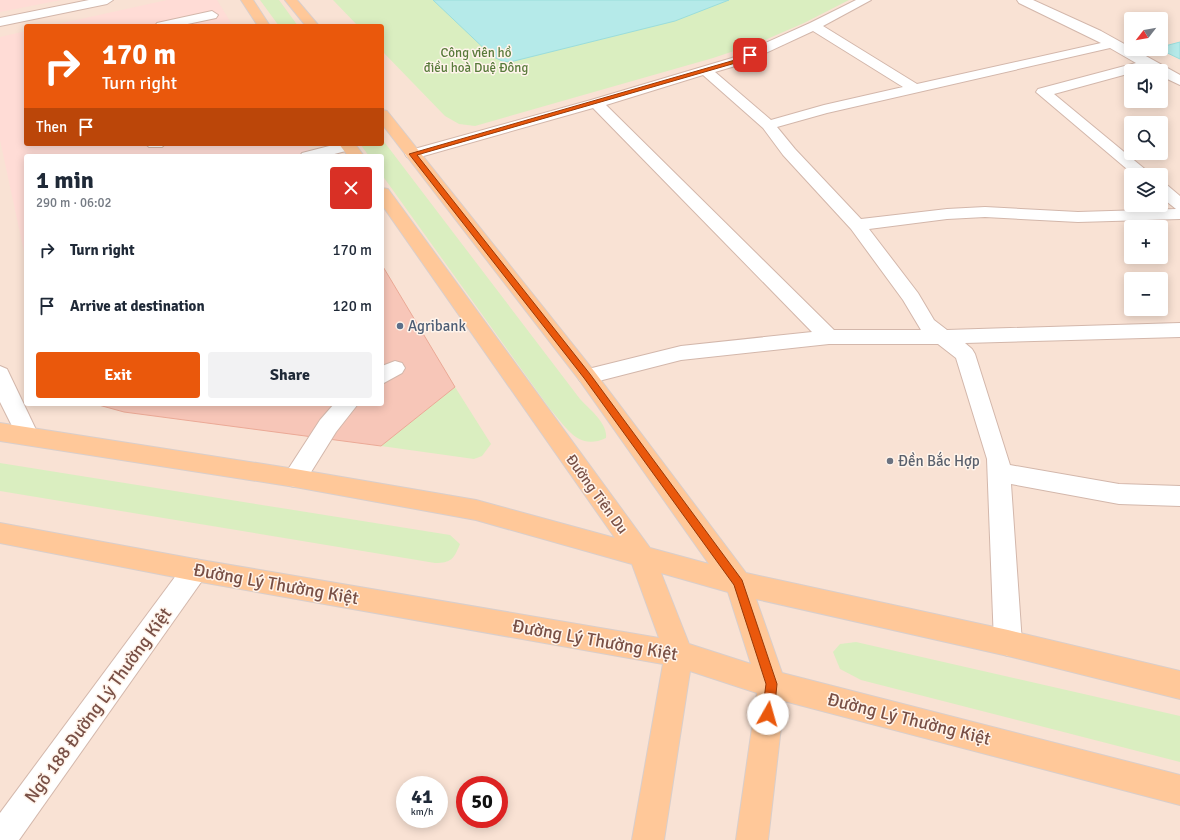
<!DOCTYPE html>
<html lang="en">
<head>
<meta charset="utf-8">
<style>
	body { margin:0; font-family:Signika,sans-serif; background:#f2f2f3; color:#1f2937; height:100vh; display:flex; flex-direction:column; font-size:15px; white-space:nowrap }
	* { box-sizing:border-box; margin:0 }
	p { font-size:13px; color:#747a83 }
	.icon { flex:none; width:22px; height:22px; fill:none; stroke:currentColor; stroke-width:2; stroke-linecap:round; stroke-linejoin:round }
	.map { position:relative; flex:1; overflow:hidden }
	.side { position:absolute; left:24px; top:154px; width:360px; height:252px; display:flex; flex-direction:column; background:#fff; border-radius:4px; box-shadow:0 2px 10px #0003 }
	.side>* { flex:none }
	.hud { position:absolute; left:24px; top:24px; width:360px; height:122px; border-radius:4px; box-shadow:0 2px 10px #0003; background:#ea580c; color:#fff; overflow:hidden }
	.needle { width:26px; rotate:239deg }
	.tools { position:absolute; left:1124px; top:12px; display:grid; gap:8px }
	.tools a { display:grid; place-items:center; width:44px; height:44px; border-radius:4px; background:#fff; box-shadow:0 2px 10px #0003; font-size:20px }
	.speed { position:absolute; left:396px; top:776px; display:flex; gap:8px; font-size:20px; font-weight:700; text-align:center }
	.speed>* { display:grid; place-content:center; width:52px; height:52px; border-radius:50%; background:#fff; box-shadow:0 2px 10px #0003; line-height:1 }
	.speed small { font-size:10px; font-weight:400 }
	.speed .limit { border:6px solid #d22; background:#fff; color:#111 }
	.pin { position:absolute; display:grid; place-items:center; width:34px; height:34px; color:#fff; margin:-17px; border-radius:8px; box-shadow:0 2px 6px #0006 }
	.me { position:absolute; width:44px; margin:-22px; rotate:7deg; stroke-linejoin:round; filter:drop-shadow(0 0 3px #0008) }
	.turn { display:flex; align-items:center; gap:14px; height:84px; padding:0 12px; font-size:18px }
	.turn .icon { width:52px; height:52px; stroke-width:2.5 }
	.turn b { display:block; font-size:28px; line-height:34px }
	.then { display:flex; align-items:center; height:38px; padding:0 12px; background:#0003; gap:8px; font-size:15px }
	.round { display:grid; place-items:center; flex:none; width:42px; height:42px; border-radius:4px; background:#f2f2f3 }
	.overview { display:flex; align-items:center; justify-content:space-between; height:68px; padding:0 12px }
	h1 { font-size:24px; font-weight:800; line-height:30px }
	.primary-button { display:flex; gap:8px; margin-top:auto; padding:8px 12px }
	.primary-button a { flex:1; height:46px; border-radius:4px; background:#ea580c; color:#fff; font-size:16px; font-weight:800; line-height:46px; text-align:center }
	.primary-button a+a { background:#f2f2f3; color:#1f2937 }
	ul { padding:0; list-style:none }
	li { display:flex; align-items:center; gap:12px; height:56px; padding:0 12px }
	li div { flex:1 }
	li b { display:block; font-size:15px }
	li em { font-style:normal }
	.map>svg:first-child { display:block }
</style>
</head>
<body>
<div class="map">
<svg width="1180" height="840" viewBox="0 0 1180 840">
	<rect width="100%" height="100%" fill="#feefe3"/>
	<path fill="#f9e2d4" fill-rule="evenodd" d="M 0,0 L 1180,0 L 1180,840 L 0,840 ZM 1131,19 L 1161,19 L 1161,49 L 1131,49 ZM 26,26 L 382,26 L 382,144 L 26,144 ZM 1131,71 L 1161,71 L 1161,101 L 1131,101 ZM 1131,123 L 1161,123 L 1161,153 L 1131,153 ZM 26,156 L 382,156 L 382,404 L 26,404 ZM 1131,175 L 1161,175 L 1161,205 L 1131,205 ZM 1131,227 L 1161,227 L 1161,257 L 1131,257 ZM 1131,279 L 1161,279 L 1161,309 L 1131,309 ZM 405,785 L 439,785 L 439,819 L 405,819 ZM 465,785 L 499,785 L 499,819 L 465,819 Z"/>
	<g fill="#ffdcd6">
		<polygon points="0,0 61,0 0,12"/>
		<polygon points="167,0 217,0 233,26 49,26"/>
		<polygon points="26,31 26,144 306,144 314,156 26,156 26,261 0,140 0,37"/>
	</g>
	<g fill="#daeec0">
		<polygon points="260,0 279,0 298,26 279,26"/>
		<polygon points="333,0 849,0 804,23 758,43 713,58 475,126 459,124 445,116 382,51 382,26 358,26"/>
		<path d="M 382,139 L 580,399 C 589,409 608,423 606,438 C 578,451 567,428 550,409 L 382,175 L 382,156 L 369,156 L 360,144 L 382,144 Z"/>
		<polygon points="455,387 491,444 482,456 474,459 381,446"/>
		<path d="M 0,463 L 450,535 L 460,544 C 454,559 451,563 435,563 L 0,491 Z"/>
		<polygon points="856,642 1180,716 1180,762 861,680 840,669 833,652 840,644"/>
	</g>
	<g fill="#b5eae9" stroke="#9adddc">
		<polygon points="433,0 729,0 675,21 510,62 502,61 492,56"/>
		<polygon points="1180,42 1180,59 1159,49 1161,49 1161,47"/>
	</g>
	<polygon fill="#f7c6b8" stroke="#eba996" points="382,265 455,387 381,446 124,412 95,404 382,404"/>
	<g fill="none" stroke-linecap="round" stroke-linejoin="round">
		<g stroke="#d3b7ab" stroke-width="2">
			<g id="minor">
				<polygon points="89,0 113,0 107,4 0,26 0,18"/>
				<path d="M 856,0 L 871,0 L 823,26 L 917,84 L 1101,43 L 1019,3 L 1017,0 L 1033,0 L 1101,31 L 1180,75 L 1180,85 L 1161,76 L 1161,71 L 1151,71 L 1146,68 L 1131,71 L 1131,73 L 1054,94 L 1152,175 L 1134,175 L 1036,92 L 1038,89 L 1136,63 L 1110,48 L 827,113 L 777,127 L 795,149 L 861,219 L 947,209 L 985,207 L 1078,212 L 1176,209 L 1161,197 L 1161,184 L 1167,185 L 1180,196 L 1180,219 L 1078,222 L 985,217 L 947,219 L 869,229 L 918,293 L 934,320 L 947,330 L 1180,323 L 1180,337 L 965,343 L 972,349 L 975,354 L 1010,465 L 1119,484 L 1180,486 L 1180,506 L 1119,504 L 1011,484 L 1022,643 L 1018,652 L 1008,656 L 998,652 L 994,643 L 987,459 L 956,358 L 938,344 L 829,344 L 681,360 L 587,384 L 580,381 L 577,376 L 580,371 L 681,346 L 812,332 L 593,108 L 413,159 L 407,157 L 405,154 L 407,151 L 591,100 L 732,58 L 810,23 ZM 813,31 L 903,87 L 824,105 L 771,120 L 715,72 L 742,64 ZM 703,75 L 763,128 L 783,155 L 851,229 L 903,300 L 921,330 L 834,330 L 606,105 Z"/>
				<polygon points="212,11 218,15 216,18 178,26 155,26 157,23"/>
				<polygon points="146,144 165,144 162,147 149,147"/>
				<polygon points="337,144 354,144 356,146 353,149 327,156 300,156 302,153"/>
				<polygon points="395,361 402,363 405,368 402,373 382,384 382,366"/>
				<polygon points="0,366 7,369 39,436 36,442 28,445 20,442 0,402"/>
				<polygon points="334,404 358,404 336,432 303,485 295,487 287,485 283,478 287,471 320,420"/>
				<polygon points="195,559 204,562 208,570 204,578 19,840 0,840 0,813 186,562"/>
			</g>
		</g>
		<g stroke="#d9cecb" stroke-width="2">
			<g id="major">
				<polygon points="241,0 253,0 270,26 258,26"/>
				<polygon points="285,0 297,0 319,26 306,26"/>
				<path d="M 382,110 L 387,111 L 594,371 L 746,573 L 1008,630 L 1180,671 L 1180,699 L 1008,656 L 756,599 L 782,673 L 1180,775 L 1180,805 L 784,701 L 768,840 L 736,840 L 757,693 L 690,671 L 664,840 L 632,840 L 663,664 L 195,581 L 0,543 L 0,523 L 195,559 L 659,638 L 632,564 L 476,520 L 295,487 L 0,441 L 0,423 L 295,469 L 476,500 L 615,538 L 382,205 L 382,188 L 388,189 L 650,548 L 709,564 L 580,381 L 382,124 ZM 661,573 L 728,592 L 751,664 L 689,644 Z"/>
				<polygon points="339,144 355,144 364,156 348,156"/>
			</g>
		</g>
		<use href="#minor" fill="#fff" fill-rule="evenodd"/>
		<use href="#major" fill="#ffc899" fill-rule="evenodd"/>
	</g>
	<polygon fill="#ea580c" stroke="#983908" points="750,53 752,56 739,62 417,155 590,374 742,580 777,684 774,714 772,718 768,720 764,718 762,714 766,684 734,585 584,378 409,154 735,60"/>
	<circle fill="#5c6f8a" stroke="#fff4eb" stroke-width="1.5" cx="400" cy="326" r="4"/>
	<circle fill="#6b7280" stroke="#fff4eb" stroke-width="1.5" cx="890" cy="461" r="4"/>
	<g text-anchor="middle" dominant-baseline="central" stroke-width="3" stroke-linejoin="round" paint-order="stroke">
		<g font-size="13" fill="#587a3a" stroke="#fff4eb">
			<text x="476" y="53">Công viên hồ<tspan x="476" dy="15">điều hoà Duệ Đông</tspan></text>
		</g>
		<g font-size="15" fill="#4e5e75" stroke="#fff4eb" text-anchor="start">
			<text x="408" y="326">Agribank</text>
		</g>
		<g font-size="15" fill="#5b616d" stroke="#fff4eb" text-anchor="start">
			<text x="898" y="461">Đền Bắc Hợp</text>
		</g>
		<g font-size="15" fill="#795046" stroke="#fff4eb">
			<text transform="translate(597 494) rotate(54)">Đường Tiên Du</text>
		</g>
		<g font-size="18" fill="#795046" stroke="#fff4eb">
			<text transform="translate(276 584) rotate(10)">Đường Lý Thường Kiệt</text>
			<text transform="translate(595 640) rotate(10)">Đường Lý Thường Kiệt</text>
			<text transform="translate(98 705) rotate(-54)">Ngõ 188 Đường Lý Thường Kiệt</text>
			<text transform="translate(909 719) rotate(14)">Đường Lý Thường Kiệt</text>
		</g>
	</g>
</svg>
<div class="tools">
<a><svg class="needle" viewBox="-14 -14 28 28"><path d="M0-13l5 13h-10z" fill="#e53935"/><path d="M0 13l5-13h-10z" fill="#747a83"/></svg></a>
<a><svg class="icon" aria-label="sound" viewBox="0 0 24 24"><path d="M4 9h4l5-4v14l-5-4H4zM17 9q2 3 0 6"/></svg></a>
<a><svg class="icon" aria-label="search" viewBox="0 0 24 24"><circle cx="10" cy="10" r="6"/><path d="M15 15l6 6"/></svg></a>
<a><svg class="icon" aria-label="layers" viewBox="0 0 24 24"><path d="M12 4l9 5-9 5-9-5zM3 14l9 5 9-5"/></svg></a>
<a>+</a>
<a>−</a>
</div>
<div class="speed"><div>41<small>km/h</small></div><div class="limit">50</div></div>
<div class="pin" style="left:750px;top:55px;background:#d93025"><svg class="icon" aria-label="arrive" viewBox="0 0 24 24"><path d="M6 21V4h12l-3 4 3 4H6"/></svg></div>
<svg class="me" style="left:768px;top:714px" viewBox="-20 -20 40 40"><circle r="19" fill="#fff"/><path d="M0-13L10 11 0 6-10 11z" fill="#ea580c"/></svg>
<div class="hud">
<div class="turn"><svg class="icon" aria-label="right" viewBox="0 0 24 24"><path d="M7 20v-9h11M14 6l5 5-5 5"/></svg><div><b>170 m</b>Turn right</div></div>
<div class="then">Then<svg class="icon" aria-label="arrive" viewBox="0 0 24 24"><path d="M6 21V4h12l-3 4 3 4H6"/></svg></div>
</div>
<section class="side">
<div class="overview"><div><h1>1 min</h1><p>290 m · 06:02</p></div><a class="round" style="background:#d93025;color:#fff"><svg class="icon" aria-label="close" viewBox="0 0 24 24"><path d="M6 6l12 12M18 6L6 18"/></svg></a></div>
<ul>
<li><svg class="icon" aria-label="right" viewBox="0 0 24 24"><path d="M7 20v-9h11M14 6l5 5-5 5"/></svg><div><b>Turn right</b></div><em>170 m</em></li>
<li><svg class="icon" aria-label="arrive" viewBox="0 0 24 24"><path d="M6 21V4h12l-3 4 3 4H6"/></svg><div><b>Arrive at destination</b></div><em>120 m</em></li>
</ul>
<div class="primary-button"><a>Exit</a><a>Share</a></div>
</section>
</div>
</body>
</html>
